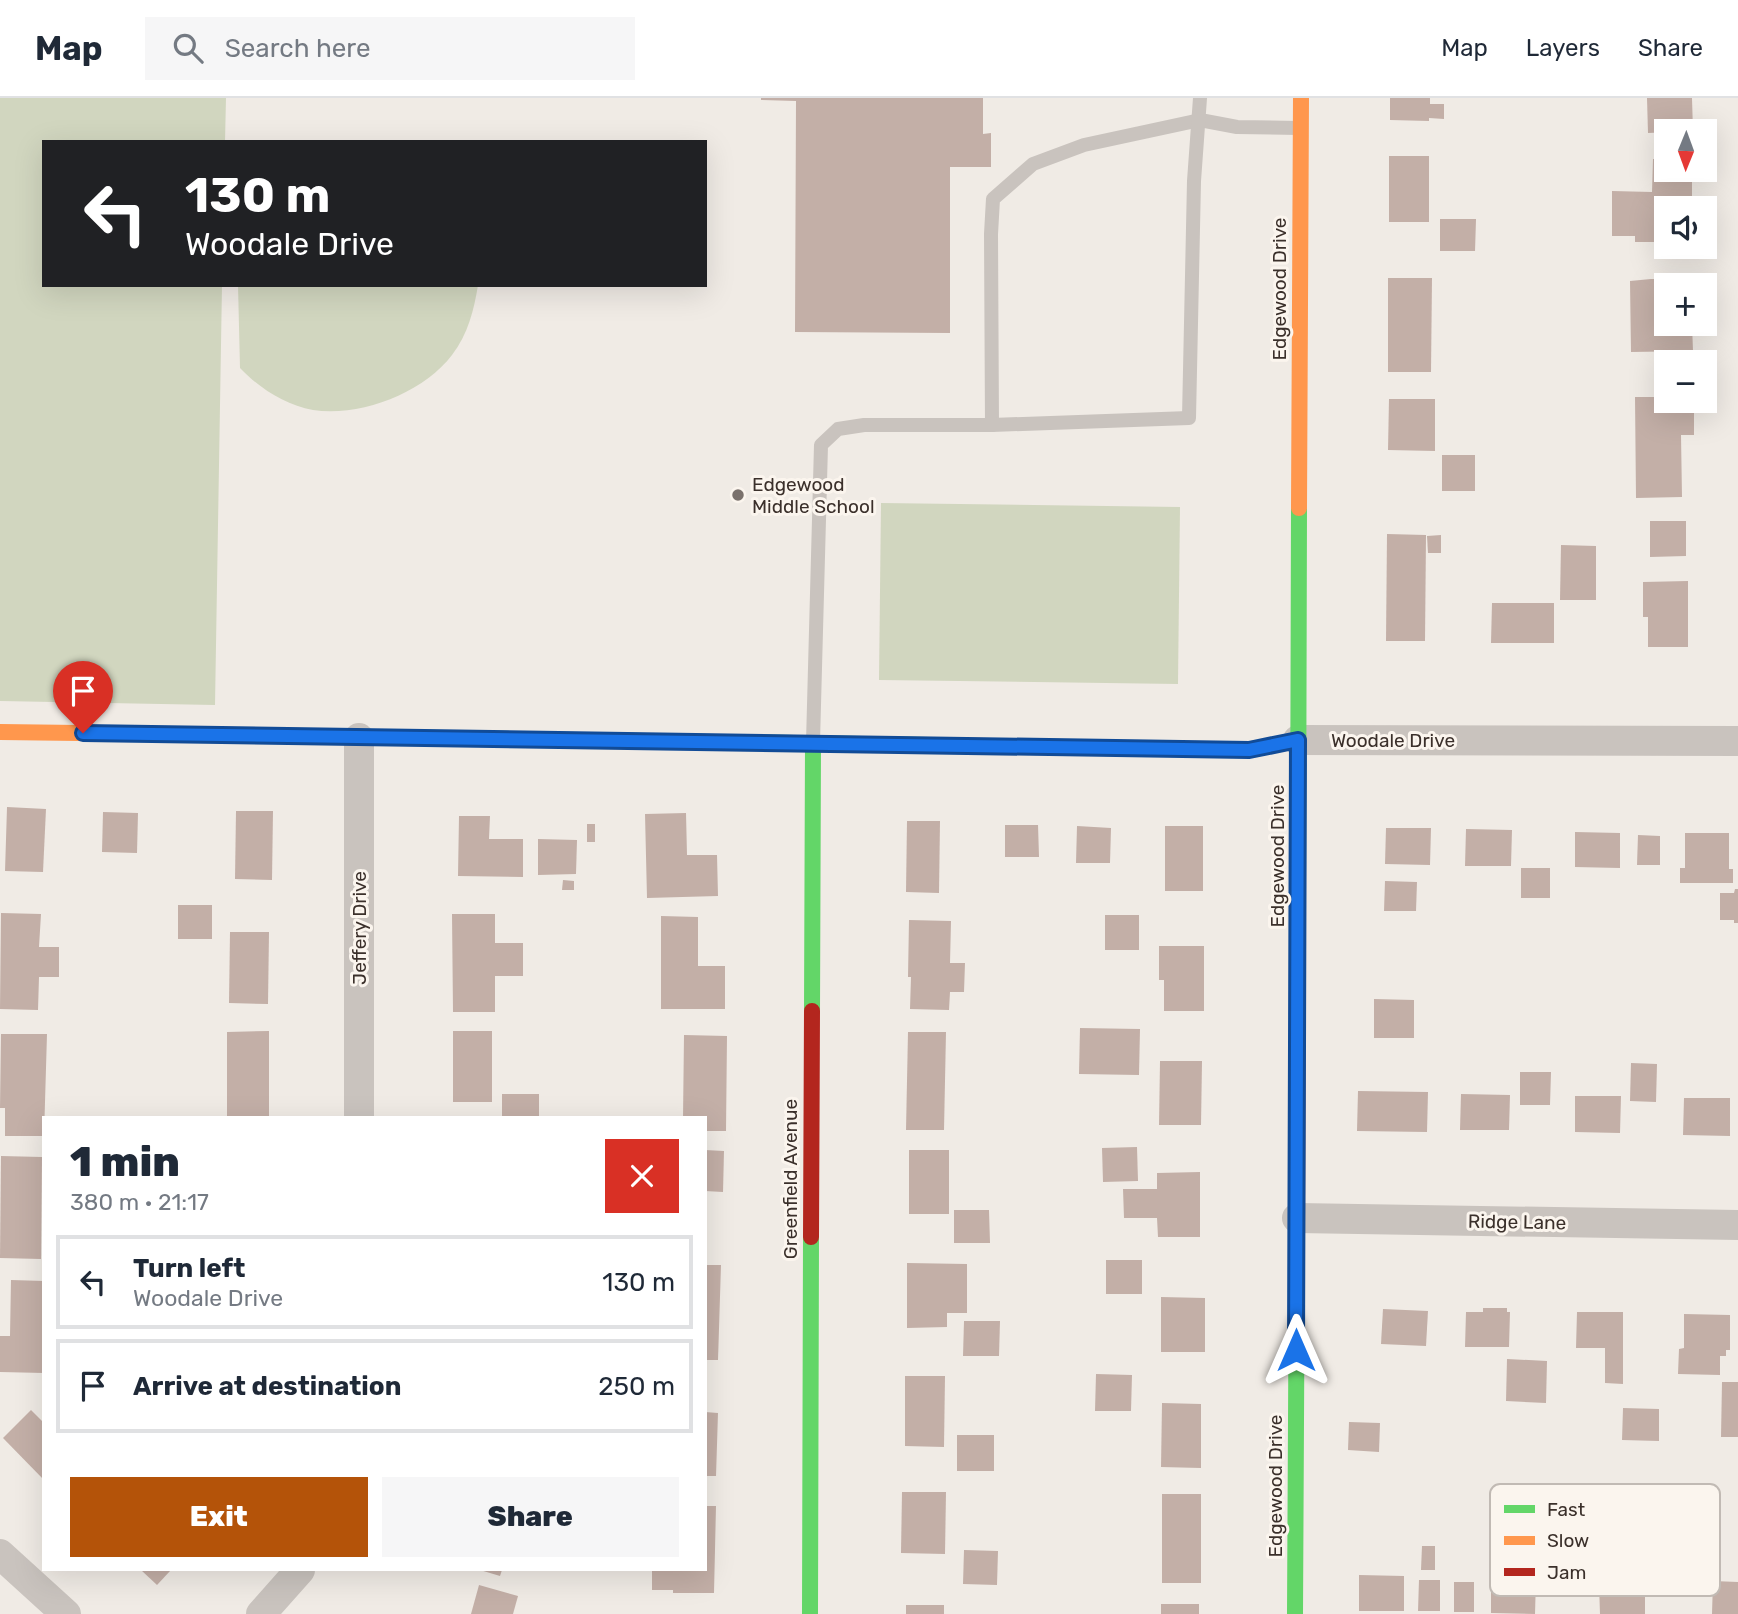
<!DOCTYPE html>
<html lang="en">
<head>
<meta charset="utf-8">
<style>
	body { margin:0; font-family:Rubik,sans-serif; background:#f6f6f7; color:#1f2937; height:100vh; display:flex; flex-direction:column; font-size:26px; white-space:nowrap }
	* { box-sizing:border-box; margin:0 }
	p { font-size:23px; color:#747a83 }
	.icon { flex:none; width:38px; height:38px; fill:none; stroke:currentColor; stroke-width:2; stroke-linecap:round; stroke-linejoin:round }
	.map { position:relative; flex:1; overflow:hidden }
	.sheet { position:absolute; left:42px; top:1018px; width:665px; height:455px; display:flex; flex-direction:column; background:#fff; border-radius:0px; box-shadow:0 7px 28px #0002 }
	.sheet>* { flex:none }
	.guide { position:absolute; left:42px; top:42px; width:665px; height:147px; border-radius:0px; box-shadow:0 7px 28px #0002; background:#202124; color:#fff; overflow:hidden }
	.needle { width:46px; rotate:181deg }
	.controls { position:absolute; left:1654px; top:21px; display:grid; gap:14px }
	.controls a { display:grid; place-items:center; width:63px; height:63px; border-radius:0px; background:#fff; box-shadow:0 7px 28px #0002; font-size:35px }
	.pin { position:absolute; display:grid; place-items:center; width:60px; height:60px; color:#fff; margin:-72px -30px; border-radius:50% 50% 50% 0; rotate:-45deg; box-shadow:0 0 7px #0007 }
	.pin .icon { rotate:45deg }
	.me { position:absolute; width:77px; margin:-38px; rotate:0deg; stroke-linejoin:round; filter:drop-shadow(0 0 5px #0008) }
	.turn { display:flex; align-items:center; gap:24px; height:147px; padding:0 28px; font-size:32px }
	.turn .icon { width:91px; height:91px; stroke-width:2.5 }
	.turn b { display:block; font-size:49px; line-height:60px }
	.round { display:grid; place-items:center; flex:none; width:74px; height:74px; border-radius:0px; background:#f6f6f7 }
	.headline { display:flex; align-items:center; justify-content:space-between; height:119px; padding:0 28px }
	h1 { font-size:42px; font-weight:800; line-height:52px }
	.action { display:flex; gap:14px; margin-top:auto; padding:14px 28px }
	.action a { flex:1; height:80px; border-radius:0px; background:#b45309; color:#fff; font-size:28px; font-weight:800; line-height:80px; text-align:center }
	.action a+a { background:#f6f6f7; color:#1f2937 }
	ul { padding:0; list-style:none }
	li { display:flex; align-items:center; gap:21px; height:94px; margin:0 14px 10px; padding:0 14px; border:4px solid #e0e1e3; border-radius:0px }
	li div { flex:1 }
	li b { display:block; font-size:26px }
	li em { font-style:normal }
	header { display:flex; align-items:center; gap:42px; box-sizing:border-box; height:98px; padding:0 35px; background:#fff; border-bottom:2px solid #e0e1e3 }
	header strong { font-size:33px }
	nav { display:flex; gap:38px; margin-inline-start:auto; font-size:24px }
	.search { width:490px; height:63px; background:#f6f6f7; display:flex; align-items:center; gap:18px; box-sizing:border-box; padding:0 24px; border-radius:0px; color:#747a83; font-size:26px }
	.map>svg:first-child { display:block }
</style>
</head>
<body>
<header>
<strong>Map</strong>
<div class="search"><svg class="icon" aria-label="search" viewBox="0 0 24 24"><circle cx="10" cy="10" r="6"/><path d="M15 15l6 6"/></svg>Search here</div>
<nav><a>Map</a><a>Layers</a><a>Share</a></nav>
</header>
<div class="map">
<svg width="1738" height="1516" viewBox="0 0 1738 1516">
	<rect width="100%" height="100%" fill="#f0ebe5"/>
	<g fill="#d1d6bf">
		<polygon points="0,0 226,0 225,44 44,44 44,187 222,187 215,607 0,603"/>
		<path d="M 238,187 L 478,187 C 474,212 468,236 452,257 C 423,295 361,319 313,312 C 285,307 259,290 240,270 Z"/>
		<polygon points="881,405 1180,409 1178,586 879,582"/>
	</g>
	<g fill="#c3afa7">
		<polygon points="761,0 983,0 983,36 991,35 991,69 950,69 950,235 795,234 796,3 761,2"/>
		<polygon points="1390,0 1430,0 1430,6 1444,6 1444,21 1429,20 1429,23 1390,22"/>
		<polygon points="1647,0 1692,0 1693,33 1648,35"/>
		<rect x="1389" y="58" width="40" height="66"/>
		<polygon points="1653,61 1666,61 1666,72 1692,72 1692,110 1666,110 1666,144 1635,144 1635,138 1612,138 1612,93 1652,94"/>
		<polygon points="1440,121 1476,121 1475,153 1440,153"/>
		<polygon points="1388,180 1432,180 1431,274 1388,274"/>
		<polygon points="1651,181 1692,181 1692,187 1666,187 1666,226 1692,226 1693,253 1631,254 1630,183"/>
		<polygon points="1635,299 1666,299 1666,303 1694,303 1694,337 1681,337 1682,399 1636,400"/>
		<polygon points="1389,301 1435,301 1435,353 1388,352"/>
		<rect x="1442" y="357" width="33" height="36"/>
		<polygon points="1650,423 1686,423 1686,458 1650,459"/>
		<polygon points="1387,436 1426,437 1425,543 1386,543"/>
		<polygon points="1441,437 1441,455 1428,455 1427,438"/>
		<polygon points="1561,447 1596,448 1596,502 1560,502"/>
		<polygon points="1688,483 1688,549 1648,549 1648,519 1643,519 1643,484"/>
		<polygon points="1492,505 1554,505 1554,545 1491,545"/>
		<polygon points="7,709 46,711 43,774 5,773"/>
		<polygon points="236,713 273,713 272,782 235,781"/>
		<polygon points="103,714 138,715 137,755 102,754"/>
		<polygon points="686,715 687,757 717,757 718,798 647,800 645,716"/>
		<polygon points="459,718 490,718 489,741 523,741 523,779 458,778"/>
		<polygon points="907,723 940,723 939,795 906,794"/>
		<rect x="587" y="726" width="8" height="18"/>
		<polygon points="1005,727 1038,727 1039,759 1005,759"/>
		<polygon points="1077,728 1111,730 1110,765 1076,765"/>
		<rect x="1165" y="728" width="38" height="65"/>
		<polygon points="1386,730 1431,730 1430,767 1385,766"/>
		<polygon points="1466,731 1512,732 1511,768 1465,768"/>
		<polygon points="1575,734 1620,735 1620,770 1575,769"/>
		<polygon points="1685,735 1729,735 1729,771 1733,771 1733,785 1680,785 1680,770 1685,770"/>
		<polygon points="1638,737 1660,738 1660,767 1637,767"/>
		<polygon points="538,741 577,742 576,776 538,777"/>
		<rect x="1521" y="770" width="29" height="30"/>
		<polygon points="563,782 574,783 574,792 562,792"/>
		<polygon points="1385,783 1417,784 1416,813 1384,813"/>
		<polygon points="1735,791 1738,791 1738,825 1734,825 1734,822 1720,822 1720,795 1734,795"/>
		<rect x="178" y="807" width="34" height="34"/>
		<polygon points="1,815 41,816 39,849 59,849 59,879 39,879 38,912 0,911"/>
		<polygon points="452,816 495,816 495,845 523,845 523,878 495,878 495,914 453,914"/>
		<rect x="1105" y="817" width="34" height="35"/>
		<polygon points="661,818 698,819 698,868 725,868 725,911 661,911"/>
		<polygon points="909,822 951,823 950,865 965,865 964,894 950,894 949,912 910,911 911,879 908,879"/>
		<polygon points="230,834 269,834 268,906 229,905"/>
		<polygon points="1159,848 1204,848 1204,913 1164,913 1164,882 1159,882"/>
		<polygon points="1374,901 1414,902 1414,940 1374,940"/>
		<polygon points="1080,930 1140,931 1139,977 1079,976"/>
		<polygon points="269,933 269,1020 227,1020 227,934"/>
		<rect x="453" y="933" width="39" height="71"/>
		<polygon points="908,934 946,934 944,1032 906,1032"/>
		<polygon points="1,936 47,936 44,1038 5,1038 5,1010 0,1010"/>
		<polygon points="684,937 727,938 726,1033 705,1033 705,1020 683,1020"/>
		<polygon points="1160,963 1202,963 1201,1027 1159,1027"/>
		<polygon points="1631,965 1657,966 1656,1004 1630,1003"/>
		<polygon points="1520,974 1551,974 1550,1007 1520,1007"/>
		<polygon points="1358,993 1428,994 1427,1034 1357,1033"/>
		<rect x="502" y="996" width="37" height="24"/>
		<polygon points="1461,996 1510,997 1509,1032 1460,1032"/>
		<polygon points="1575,998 1621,998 1620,1035 1575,1034"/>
		<polygon points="1684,1000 1730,1000 1730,1038 1683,1037"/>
		<polygon points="1137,1049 1138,1083 1103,1084 1102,1050"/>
		<polygon points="705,1052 724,1053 723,1094 705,1093"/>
		<rect x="909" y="1052" width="40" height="64"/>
		<polygon points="1,1058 42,1059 41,1161 0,1160"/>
		<polygon points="1200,1074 1200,1139 1158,1139 1157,1120 1124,1120 1123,1091 1157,1091 1157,1075"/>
		<polygon points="954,1112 989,1112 990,1145 954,1145"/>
		<rect x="1106" y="1162" width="36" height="34"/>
		<polygon points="907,1165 967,1166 967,1215 947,1215 947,1229 907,1230"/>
		<polygon points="705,1167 721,1167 718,1262 705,1262"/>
		<polygon points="11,1182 44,1183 44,1275 0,1274 0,1238 10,1238"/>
		<polygon points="1161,1199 1205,1200 1205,1254 1161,1254"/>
		<polygon points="1483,1210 1507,1210 1507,1214 1510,1214 1509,1249 1465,1249 1466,1214 1483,1214"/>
		<polygon points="1383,1211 1428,1213 1426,1248 1381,1246"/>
		<polygon points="1577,1214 1623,1214 1623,1286 1605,1285 1605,1250 1576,1250"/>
		<polygon points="1684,1216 1730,1217 1730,1252 1726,1252 1726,1258 1720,1258 1720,1277 1678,1276 1679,1251 1684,1250"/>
		<polygon points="964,1223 1000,1223 999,1258 963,1258"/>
		<polygon points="1507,1261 1547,1263 1546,1305 1506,1303"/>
		<polygon points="1096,1276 1132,1277 1131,1313 1095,1313"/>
		<polygon points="905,1278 945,1278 944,1349 905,1348"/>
		<polygon points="1722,1284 1738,1284 1738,1339 1721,1339"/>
		<polygon points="1162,1305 1201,1306 1201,1370 1161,1369"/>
		<polygon points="1623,1310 1659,1311 1659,1343 1622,1342"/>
		<polygon points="31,1312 44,1325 44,1382 3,1340"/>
		<polygon points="705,1314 718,1315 716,1378 705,1378"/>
		<polygon points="1349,1324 1380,1325 1379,1354 1348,1352"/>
		<rect x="957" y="1337" width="37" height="36"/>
		<polygon points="902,1394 946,1394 945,1456 901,1455"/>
		<rect x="1162" y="1396" width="39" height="89"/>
		<polygon points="705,1408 716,1408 714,1495 673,1495 673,1492 652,1492 652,1472 705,1472"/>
		<polygon points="1422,1448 1435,1448 1435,1472 1421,1472"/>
		<polygon points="964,1452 998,1453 997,1487 963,1486"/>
		<polygon points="141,1472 171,1472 157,1487"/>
		<polygon points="480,1472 502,1472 500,1478"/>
		<polygon points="1359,1477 1404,1478 1404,1513 1359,1513"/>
		<polygon points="1491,1480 1536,1480 1535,1516 1491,1515"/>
		<polygon points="1419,1482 1440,1482 1440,1513 1418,1513"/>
		<polygon points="1713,1483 1738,1484 1738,1516 1712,1516"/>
		<rect x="1454" y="1484" width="20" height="30"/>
		<polygon points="1599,1486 1645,1486 1645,1516 1600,1516"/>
		<polygon points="479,1487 518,1498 513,1516 471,1516"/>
		<rect x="1161" y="1506" width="38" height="10"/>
		<rect x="906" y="1507" width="38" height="9"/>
	</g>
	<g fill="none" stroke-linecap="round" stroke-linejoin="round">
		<g stroke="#c9c3be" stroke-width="14">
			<polyline points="992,327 991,136 993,101 1033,66 1084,47 1200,22 1237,29 1299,30"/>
			<polyline points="813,644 821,347 838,331 864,327 992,327 1189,320 1194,83 1200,0"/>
		</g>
		<g stroke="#c9c3be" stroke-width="30">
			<polyline points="1298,642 1738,643"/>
			<polyline points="359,1020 359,640"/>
			<polyline points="1297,1120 1738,1127"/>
			<polyline points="0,1456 66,1516"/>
			<polyline points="261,1516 300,1472"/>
		</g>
		<g stroke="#63d668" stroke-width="16">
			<polyline points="306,638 928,647"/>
			<polyline points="1298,785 1299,410"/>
			<polyline points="812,913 813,647"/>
			<polyline points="810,1516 811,1139"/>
			<polyline points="1295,1516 1297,1130"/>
		</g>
		<g stroke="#ff974d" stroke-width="16">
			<polyline points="1299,410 1301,0"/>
			<polyline points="0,634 306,638"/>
			<polyline points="928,647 1249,652 1298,642"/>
		</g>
		<g stroke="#b3261e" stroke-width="16">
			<polyline points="1297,1130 1298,785"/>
			<polyline points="811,1139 812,913"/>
		</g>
	</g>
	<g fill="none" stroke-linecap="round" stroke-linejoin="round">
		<g stroke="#114b97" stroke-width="18">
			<polyline id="route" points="83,635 1249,652 1298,642 1296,1252"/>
		</g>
		<use href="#route" stroke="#1a73e8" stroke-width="12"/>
	</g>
	<circle fill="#7a716c" stroke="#fbf5ee" stroke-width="2.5" cx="738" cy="397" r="7"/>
	<g text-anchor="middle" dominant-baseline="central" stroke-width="6" stroke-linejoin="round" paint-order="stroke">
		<g font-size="19" fill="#3b302b" stroke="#fbf5ee">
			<text transform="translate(1279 191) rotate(-90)">Edgewood Drive</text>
			<text x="1393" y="642">Woodale Drive</text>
			<text transform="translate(1277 758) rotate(-90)">Edgewood Drive</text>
			<text transform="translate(359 830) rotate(-90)">Jeffery Drive</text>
			<text transform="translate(790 1081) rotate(-90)">Greenfield Avenue</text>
			<text transform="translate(1517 1124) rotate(1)">Ridge Lane</text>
			<text transform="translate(1275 1388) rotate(-90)">Edgewood Drive</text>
		</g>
		<g font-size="19" fill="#3b302b" stroke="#fbf5ee" text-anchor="start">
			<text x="752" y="386">Edgewood<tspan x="752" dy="22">Middle School</tspan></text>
		</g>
	</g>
	<rect x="1490" y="1386" width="230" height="112" rx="10" fill="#fbf5ee" stroke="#c1bab4" stroke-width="2"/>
	<rect x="1504" y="1407" width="31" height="8" fill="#63d668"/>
	<rect x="1504" y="1438" width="31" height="9" fill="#ff974d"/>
	<rect x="1504" y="1470" width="31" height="8" fill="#b3261e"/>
	<g font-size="19" fill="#3b302b">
		<text x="1547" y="1418">Fast</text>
		<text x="1547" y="1449">Slow</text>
		<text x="1547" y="1481">Jam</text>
	</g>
</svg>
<div class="controls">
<a><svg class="needle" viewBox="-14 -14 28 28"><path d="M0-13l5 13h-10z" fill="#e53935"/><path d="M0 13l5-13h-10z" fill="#747a83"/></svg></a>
<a><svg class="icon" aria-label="sound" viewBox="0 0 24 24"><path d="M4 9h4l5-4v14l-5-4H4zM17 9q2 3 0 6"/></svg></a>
<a>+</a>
<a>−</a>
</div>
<div class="pin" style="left:83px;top:635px;background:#d93025"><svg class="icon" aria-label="arrive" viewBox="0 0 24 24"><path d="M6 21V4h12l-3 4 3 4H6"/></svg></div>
<svg class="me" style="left:1296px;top:1252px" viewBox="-20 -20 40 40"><path d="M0-17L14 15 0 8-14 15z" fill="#1a73e8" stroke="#fff" stroke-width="4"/></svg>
<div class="guide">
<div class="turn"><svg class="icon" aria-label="left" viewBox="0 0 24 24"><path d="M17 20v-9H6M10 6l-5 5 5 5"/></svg><div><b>130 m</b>Woodale Drive</div></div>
</div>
<section class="sheet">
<div class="headline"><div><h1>1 min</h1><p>380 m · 21:17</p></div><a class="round" style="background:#d93025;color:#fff"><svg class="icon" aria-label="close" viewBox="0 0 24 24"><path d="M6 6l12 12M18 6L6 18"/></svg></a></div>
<ul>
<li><svg class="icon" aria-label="left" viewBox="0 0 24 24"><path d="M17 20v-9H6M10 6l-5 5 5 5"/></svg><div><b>Turn left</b><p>Woodale Drive</p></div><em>130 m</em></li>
<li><svg class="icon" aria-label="arrive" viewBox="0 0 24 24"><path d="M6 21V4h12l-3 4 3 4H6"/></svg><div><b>Arrive at destination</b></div><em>250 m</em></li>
</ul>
<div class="action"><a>Exit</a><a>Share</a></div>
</section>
</div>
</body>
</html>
